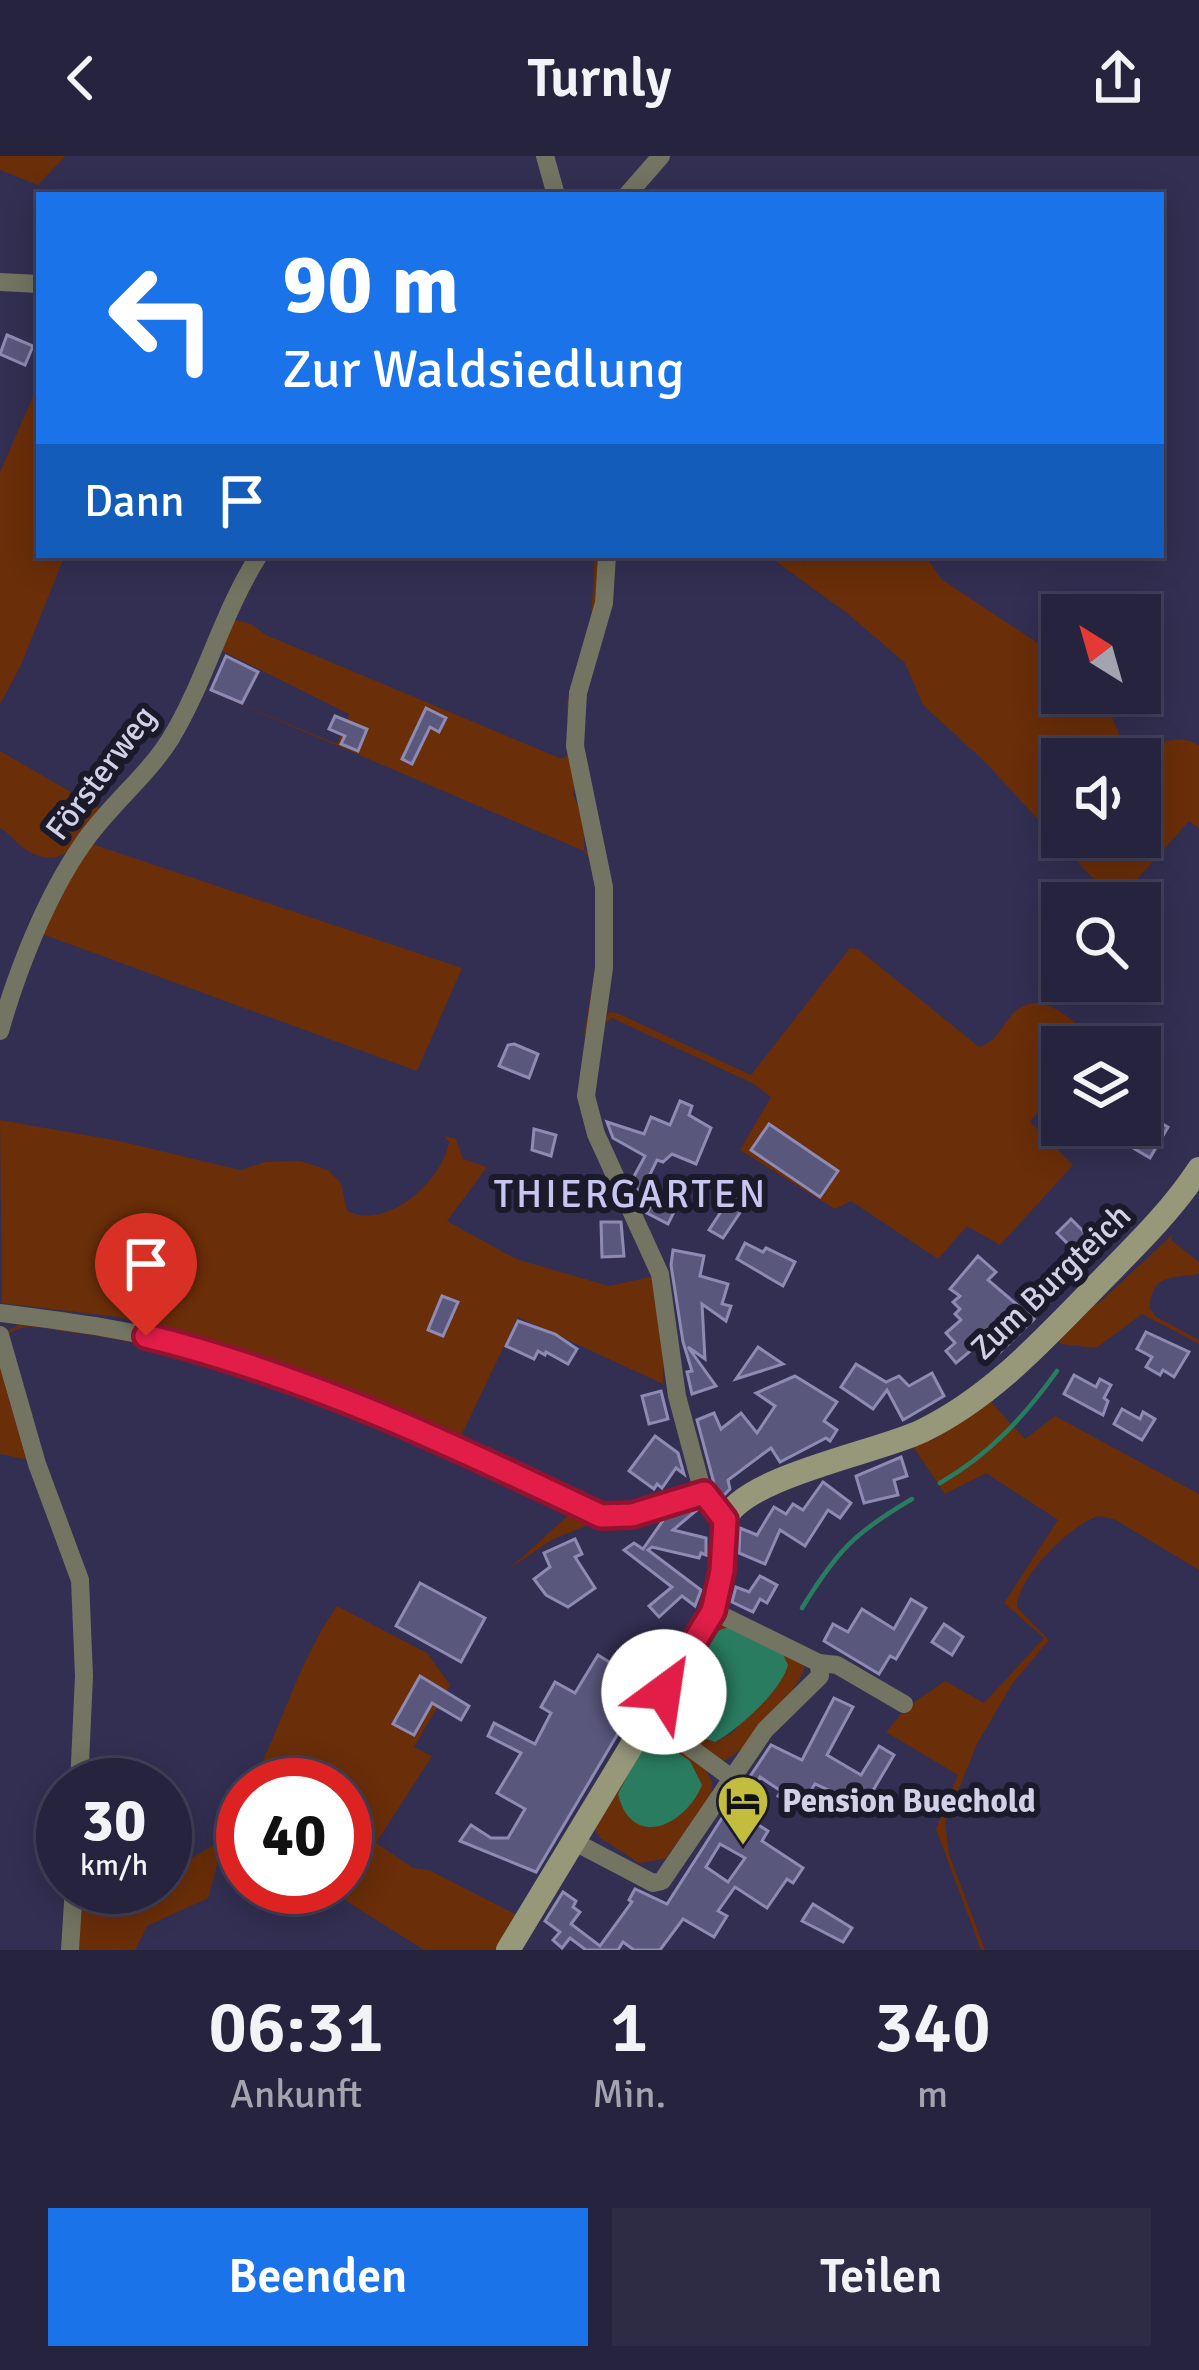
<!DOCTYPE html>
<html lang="de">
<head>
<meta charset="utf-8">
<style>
	body { margin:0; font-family:Signika,sans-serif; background:#2e2b45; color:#f1f3f6; height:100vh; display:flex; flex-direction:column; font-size:45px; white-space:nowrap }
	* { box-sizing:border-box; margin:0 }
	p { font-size:39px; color:#a4a4b0 }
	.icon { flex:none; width:66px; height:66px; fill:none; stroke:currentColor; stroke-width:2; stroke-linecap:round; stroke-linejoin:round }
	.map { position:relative; height:1794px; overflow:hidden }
	.side { display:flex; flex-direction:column; background:#26233e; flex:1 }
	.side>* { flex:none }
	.banner { position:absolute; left:36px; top:36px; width:1128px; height:366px; border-radius:0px; box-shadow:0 6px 30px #0003,0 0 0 3px #424058; background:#1a73e8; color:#fff; overflow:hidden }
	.needle { width:78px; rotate:323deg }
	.buttons { position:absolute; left:1041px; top:438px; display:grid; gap:24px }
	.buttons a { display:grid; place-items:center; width:120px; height:120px; border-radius:0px; background:#26233e; box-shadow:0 6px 30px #0003,0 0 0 3px #424058; font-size:60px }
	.speed { position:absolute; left:36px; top:1602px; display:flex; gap:24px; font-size:60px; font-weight:700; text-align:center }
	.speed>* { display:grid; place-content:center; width:156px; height:156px; border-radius:50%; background:#26233e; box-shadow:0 6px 30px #0003,0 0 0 3px #424058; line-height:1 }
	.speed small { font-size:30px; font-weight:400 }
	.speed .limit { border:18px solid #d22; background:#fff; color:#111 }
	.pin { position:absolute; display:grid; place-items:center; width:102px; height:102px; color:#fff; margin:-123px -51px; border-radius:50% 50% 50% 0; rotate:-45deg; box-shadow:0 0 12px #0007 }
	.pin .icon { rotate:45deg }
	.me { position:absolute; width:132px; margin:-66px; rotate:31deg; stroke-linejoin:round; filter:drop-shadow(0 0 9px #0008) }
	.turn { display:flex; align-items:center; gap:42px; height:252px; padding:0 48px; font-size:54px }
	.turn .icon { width:156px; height:156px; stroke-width:2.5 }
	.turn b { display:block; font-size:84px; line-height:102px }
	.then { display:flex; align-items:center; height:114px; padding:0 48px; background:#0003; gap:24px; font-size:45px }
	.eta { display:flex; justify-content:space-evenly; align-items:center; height:204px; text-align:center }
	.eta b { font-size:72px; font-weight:600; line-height:84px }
	.action { display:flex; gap:24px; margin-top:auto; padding:24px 48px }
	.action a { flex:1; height:138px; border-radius:0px; background:#1a73e8; color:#fff; font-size:48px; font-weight:600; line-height:138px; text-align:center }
	.action a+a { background:#2e2b45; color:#f1f3f6 }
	header { display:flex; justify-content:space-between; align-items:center; height:156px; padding:0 48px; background:#26233e; font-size:54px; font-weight:600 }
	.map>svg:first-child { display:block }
</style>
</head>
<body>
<header><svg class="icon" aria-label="back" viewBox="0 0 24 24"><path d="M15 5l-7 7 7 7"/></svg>Turnly<svg class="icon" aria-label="share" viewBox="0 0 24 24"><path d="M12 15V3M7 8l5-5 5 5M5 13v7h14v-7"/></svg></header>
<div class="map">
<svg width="1199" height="1794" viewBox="0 0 1199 1794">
	<rect width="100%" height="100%" fill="#332f52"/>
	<g fill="#6a2e09" fill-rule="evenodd">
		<polygon points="0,0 65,0 38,29 0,14"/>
		<polygon points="39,227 39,399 65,399 20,511 0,548 0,316"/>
		<path d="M 595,399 L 600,421 L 599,448 L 578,519 L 571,569 L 577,623 L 573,639 L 584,663 L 584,694 L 594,699 L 597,708 C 604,764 605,830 583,884 C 590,838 616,731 584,695 L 207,534 L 198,539 L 173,584 L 130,641 L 128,641 L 173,583 L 200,531 L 337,588 L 349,558 L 218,493 L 231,463 L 251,468 L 266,479 L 562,603 L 569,597 L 567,548 L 591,464 Z"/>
		<path d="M 767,399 L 784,399 L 803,406 L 828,399 L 925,399 L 941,423 L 1062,503 L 1062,537 L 1102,537 L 1123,587 C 1152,598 1172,573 1199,589 L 1199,672 L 1189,665 L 1116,747 L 984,605 L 923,549 L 905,507 L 847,457 ZM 1062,603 L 1140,603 L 1140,681 L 1062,681 Z"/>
		<path d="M 0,595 L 102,654 C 84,679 66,716 30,696 C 18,690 11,678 0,672 Z"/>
		<polygon points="89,687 462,812 417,915 42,778"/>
		<path d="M 850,792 L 858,793 L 979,891 C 994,886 998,877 1007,865 C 1037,822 1076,868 1102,891 L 1062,891 L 1062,926 L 1030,966 L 1073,1009 L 1000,1089 L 967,1070 L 938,1103 L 851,1045 L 835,1053 L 740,994 L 771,941 L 752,927 L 612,862 L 599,871 L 610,856 L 617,857 L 751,919 Z"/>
		<path d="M 0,964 L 119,985 L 240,1014 L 265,1006 L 300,1005 L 328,1014 L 341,1027 L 347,1055 C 388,1075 442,1025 449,986 L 444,980 L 456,983 L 463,1003 L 487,1011 L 447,1065 L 516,1103 L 609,1130 L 650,1121 L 656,1127 L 663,1181 L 663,1228 L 518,1161 L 458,1286 L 224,1191 L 119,1161 L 2,1147 Z"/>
		<path d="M 1172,1079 L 1171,1084 L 1199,1106 L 1199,1118 C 1174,1122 1150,1118 1150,1152 L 1155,1160 L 1199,1184 L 1199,1188 L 1142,1158 L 1096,1192 L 1061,1188 L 1058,1182 L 1089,1151 L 1099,1147 Z"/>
		<path d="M 20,1168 L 111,1178 L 147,1186 L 297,1231 L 601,1363 C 634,1372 659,1350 691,1343 L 616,1375 L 599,1365 L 553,1383 L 509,1413 L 572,1356 C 409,1287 246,1197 68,1176 C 48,1173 22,1164 7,1180 L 7,1198 L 6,1176 Z"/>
		<polygon points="0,1200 10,1248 29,1304 0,1298"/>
		<path d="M 989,1244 L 1025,1283 L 1055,1260 L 1199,1338 L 1199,1414 L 1114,1363 L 1098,1360 C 1070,1369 1017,1422 1017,1451 L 1049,1484 L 1012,1528 L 977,1588 L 945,1667 L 949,1698 L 985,1794 L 981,1794 L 936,1673 L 958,1619 L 886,1576 L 906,1552 L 945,1525 L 984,1547 L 1044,1482 L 1004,1447 L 1058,1364 L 986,1317 L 945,1338 L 912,1289 L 935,1283 Z"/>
		<path d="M 337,1450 L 427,1497 L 450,1529 L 414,1591 L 432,1600 L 376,1687 L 413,1712 L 429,1714 L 517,1759 L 497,1794 L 424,1794 L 324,1731 L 345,1731 L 345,1629 L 251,1629 C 282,1570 299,1504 337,1450 Z"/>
		<path d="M 728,1468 L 746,1473 L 690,1577 L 715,1586 L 733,1576 L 777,1530 L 782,1496 L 805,1511 C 798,1534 743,1600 720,1606 C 695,1590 670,1579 669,1545 L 714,1470 Z"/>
		<polygon points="653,1578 664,1581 706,1614 712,1626 711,1641 665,1703 639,1707 599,1681 595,1673 627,1600"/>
		<polygon points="243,1645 243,1690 224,1684 208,1742 147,1770 135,1794 72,1794 76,1731 165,1731 165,1695 175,1703 190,1703 224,1683"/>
	</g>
	<g fill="#297c60">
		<path d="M 730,1471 L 782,1496 L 788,1509 C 781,1535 739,1573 715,1586 L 690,1577 L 671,1552 L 671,1538 L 713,1476 Z"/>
		<path d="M 655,1582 L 690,1605 L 702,1629 C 686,1669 632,1695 618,1638 L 644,1587 Z"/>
	</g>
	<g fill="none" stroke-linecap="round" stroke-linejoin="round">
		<g stroke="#297c60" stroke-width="4.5">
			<path d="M 940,1327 C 990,1298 1024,1261 1057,1215"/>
			<path d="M 802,1452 C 837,1395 854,1377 912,1343"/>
		</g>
	</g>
	<g fill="#59577c" stroke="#8d8bb4" stroke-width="3" fill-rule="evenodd">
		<polygon points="7,179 33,190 25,209 0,198"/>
		<polygon points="226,500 258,516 242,547 211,534"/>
		<polygon points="426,552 446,562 439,576 430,571 412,608 402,603"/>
		<polygon points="335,560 367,573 358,595 341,588 345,580 329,573"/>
		<polygon points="514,888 538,898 529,922 499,910 508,889"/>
		<polygon points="680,945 692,950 689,959 711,972 696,1008 672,998 663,1006 657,1004 640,1039 632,1024 645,1000 613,982 607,966 644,978 651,961 670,969"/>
		<polygon points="1145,958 1168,971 1150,1002 1123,986"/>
		<polygon points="769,968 838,1015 820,1041 751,994"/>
		<polygon points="534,973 556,979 551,1000 532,994"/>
		<polygon points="657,1037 678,1048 668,1068 647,1057"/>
		<polygon points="732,1039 745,1049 723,1082 709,1074"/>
		<polygon points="1071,1063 1086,1078 1092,1072 1103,1082 1100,1085 1104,1089 1086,1106 1057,1077"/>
		<polygon points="601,1066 621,1066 624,1100 602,1101"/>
		<polygon points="745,1087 763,1096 766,1092 795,1106 783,1130 737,1103"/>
		<polygon points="673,1094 704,1100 700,1120 728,1128 722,1148 731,1150 726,1165 702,1148 705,1203 688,1191 716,1230 692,1238 687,1216 692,1215 683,1186 671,1109"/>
		<polygon points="978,1100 996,1116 988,1124 1034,1163 995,1201 981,1186 956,1207 946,1195 955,1187 946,1177 961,1164 955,1158 960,1153 953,1146 960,1140 950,1133"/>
		<polygon points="442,1140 458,1146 443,1180 428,1174"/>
		<polygon points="518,1165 555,1178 577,1193 568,1208 546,1196 545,1199 538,1195 534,1203 506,1190"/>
		<polygon points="1146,1176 1189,1196 1174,1221 1163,1214 1160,1219 1146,1211 1152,1201 1137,1193"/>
		<polygon points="758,1191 783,1208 736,1223"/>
		<polygon points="856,1208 886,1226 899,1220 909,1230 932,1217 944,1240 903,1264 887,1234 873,1253 841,1231"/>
		<polygon points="1074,1219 1096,1231 1100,1223 1111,1229 1104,1242 1108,1245 1103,1259 1064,1238"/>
		<polygon points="795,1220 837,1246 824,1265 837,1274 830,1285 826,1282 780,1306 771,1292 728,1324 730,1333 723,1340 715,1331 697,1264 714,1257 721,1273 741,1257 757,1277 775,1250 756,1237"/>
		<polygon points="661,1235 668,1263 649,1268 642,1240"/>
		<polygon points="1122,1253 1140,1263 1143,1256 1155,1263 1142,1284 1114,1268"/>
		<polygon points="655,1280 678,1297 684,1318 676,1312 662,1332 657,1328 654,1333 629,1315"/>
		<polygon points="901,1301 907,1320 894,1324 898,1339 864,1347 856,1320"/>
		<polygon points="823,1326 851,1347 840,1362 828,1354 805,1390 780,1374 765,1408 739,1397 740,1372 757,1379 774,1351 786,1358 793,1348 803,1354"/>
		<polygon points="698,1353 673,1374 706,1382 706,1399 701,1397 699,1402 652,1391 648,1394 701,1434 695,1450 682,1440 659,1461 649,1450 672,1431 624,1394 634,1387 643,1393 664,1363"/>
		<polygon points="575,1383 582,1398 575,1401 595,1432 568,1451 546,1439 534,1423 550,1411 544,1397"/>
		<polygon points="760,1420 777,1429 767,1447 760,1443 753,1456 732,1446 736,1431 749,1436"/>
		<polygon points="420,1427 485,1462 461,1506 396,1470"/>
		<polygon points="911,1443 926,1452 896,1503 890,1500 879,1518 824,1485 833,1468 848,1476 862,1453 894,1473"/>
		<polygon points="944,1468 963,1481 952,1499 932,1486"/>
		<polygon points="598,1499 614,1509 621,1499 652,1520 536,1716 460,1685 471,1669 491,1682 508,1682 525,1653 497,1637 521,1597 488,1580 494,1567 535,1588 551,1557 541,1551 555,1526 575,1537"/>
		<polygon points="420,1520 469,1550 461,1564 432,1547 414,1579 393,1568"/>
		<polygon points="834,1542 853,1551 827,1599 861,1619 879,1590 894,1599 868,1643 851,1633 846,1642 815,1628 799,1653 778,1640 781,1635 760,1621 747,1642 739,1637 771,1589 802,1604"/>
		<path d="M 724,1659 L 744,1671 L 749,1663 L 768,1675 L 762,1685 L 803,1712 L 793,1727 L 787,1723 L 767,1752 L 735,1731 L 718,1755 L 727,1760 L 714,1781 L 683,1763 L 660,1794 L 634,1794 L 623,1786 L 618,1794 L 586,1794 L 570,1782 L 562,1792 L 553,1784 L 560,1776 L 545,1765 L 563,1736 L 576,1745 L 573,1751 L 580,1756 L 571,1768 L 600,1790 L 632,1746 L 629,1744 L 635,1733 L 667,1748 ZM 720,1688 L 745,1702 L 728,1726 L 706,1711 Z"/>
		<polygon points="813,1748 852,1772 843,1786 802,1765"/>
	</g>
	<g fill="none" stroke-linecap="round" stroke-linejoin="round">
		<g stroke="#747462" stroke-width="18">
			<polyline points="545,0 556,39"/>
			<polyline points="627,39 661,0"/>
			<polyline points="0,126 39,128"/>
			<polyline points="607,399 604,447 578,537 575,590 604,731 604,812 586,940 596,978 660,1118 677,1240 703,1337 725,1364"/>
			<path d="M 0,875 C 17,815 46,741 82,689 C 107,651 147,621 171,582 C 206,524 222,457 259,399"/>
			<path d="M 0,1157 C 71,1166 140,1175 209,1195 C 345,1233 474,1300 601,1360 L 632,1359 L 703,1337"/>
			<polyline points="0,1179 37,1308 80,1424 84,1520 79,1629"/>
			<polyline points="819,1507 837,1509 904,1548"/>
			<polyline points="646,1566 688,1590 730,1621"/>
			<polyline points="573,1685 653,1727 662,1725 765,1574 820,1520 819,1507 713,1455"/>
			<polyline points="70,1794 74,1731"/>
		</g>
		<path stroke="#97977a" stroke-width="24" d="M 508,1794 L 713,1455 C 717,1440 721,1425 723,1410 C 724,1397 720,1377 725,1364 C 742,1321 879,1296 922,1275 C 992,1241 1043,1184 1097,1129 C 1133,1092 1170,1057 1199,1013"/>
	</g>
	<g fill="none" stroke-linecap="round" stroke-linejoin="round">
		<g stroke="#92132f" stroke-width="30">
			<path id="route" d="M 146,1180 C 305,1219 453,1289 601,1360 L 632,1359 L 704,1337 L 725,1364 L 722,1415 L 713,1455 L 664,1536"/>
		</g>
		<use href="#route" stroke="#e11d48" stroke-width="21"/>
	</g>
	<defs>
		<g id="hotel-pin" transform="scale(2.7)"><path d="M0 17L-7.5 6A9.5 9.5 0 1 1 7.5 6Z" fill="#c3bd3f" stroke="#1b1a2a"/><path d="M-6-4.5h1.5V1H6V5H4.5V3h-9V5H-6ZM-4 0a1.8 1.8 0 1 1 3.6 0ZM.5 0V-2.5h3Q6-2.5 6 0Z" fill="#111"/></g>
	</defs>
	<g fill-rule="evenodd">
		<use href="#hotel-pin" x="743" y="1645"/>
	</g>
	<g text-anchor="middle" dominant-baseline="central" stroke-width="12" stroke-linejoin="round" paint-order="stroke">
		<g font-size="33" fill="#d0d0e6" stroke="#1b1a2a">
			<text transform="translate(101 617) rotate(-53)">Försterweg</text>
			<text transform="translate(1051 1126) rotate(-44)">Zum Burgteich</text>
		</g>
		<g font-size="33" font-weight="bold" fill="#d0d0e6" stroke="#1b1a2a" text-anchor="start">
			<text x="782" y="1645">Pension Buechold</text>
		</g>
		<g font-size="39" letter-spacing="3" fill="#c7c6f1" stroke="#1b1a2a">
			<text x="631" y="1038">THIERGARTEN</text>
		</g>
	</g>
</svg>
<div class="buttons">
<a><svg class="needle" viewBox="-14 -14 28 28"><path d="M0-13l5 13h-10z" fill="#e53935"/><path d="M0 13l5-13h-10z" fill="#a4a4b0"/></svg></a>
<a><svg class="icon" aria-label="sound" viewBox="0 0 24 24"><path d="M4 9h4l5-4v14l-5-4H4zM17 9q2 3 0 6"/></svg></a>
<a><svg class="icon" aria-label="search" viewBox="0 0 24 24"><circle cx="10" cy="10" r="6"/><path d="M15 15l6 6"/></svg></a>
<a><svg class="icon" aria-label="layers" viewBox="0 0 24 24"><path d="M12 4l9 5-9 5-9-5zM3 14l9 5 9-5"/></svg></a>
</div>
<div class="speed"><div>30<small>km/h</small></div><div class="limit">40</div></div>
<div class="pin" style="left:146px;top:1180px;background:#d93025"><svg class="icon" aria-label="arrive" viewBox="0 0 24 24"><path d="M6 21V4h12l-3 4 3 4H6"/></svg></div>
<svg class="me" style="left:664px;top:1536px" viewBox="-20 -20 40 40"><circle r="19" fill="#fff"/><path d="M0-13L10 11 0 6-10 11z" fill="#e11d48"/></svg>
<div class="banner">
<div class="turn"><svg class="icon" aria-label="left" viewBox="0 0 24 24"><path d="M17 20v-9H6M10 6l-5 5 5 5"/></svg><div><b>90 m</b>Zur Waldsiedlung</div></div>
<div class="then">Dann<svg class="icon" aria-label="arrive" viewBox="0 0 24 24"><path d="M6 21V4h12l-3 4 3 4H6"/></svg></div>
</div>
</div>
<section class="side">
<div class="eta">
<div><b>06:31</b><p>Ankunft</p></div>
<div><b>1</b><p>Min.</p></div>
<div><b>340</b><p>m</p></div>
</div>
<div class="action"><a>Beenden</a><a>Teilen</a></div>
</section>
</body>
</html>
